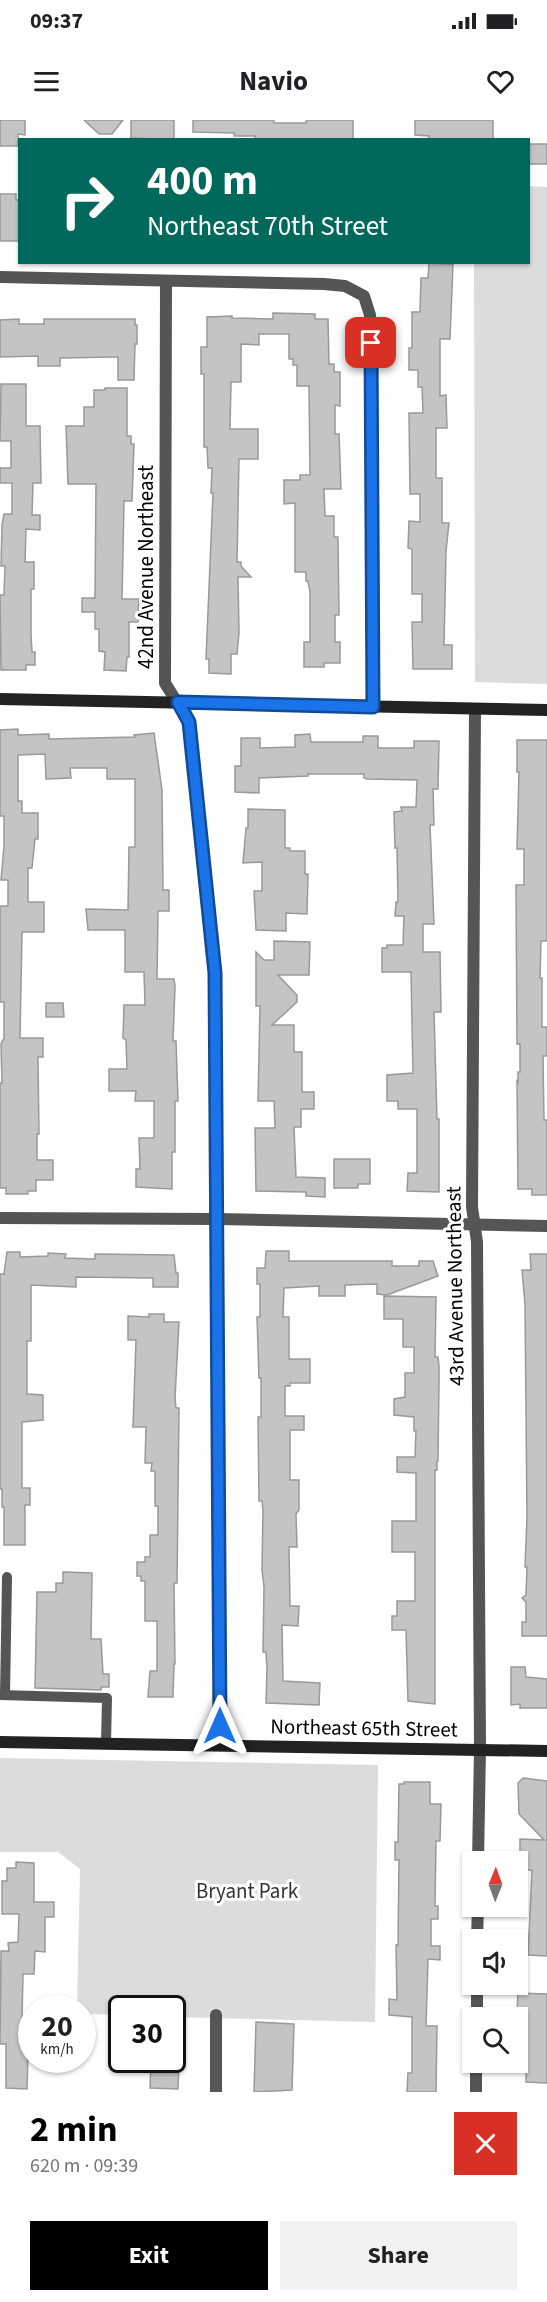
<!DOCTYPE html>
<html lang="en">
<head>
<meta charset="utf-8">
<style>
	body { margin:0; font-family:"Source Sans 3",sans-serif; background:#f2f2f2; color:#202124; height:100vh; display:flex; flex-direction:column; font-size:22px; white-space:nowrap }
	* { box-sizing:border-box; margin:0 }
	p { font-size:20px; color:#757577 }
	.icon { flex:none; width:33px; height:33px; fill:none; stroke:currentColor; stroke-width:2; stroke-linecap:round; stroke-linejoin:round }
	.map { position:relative; height:1972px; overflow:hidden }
	.details { display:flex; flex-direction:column; background:#fff; flex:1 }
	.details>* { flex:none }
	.guide { position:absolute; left:18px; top:18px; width:512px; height:126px; border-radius:0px; box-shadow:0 2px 4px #0004; background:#00695c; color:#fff; overflow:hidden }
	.needle { width:39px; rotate:1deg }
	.fabs { position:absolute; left:462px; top:1731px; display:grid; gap:12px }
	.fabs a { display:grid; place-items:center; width:66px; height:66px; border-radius:0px; background:#fff; box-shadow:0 2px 4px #0004; font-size:30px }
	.speed { position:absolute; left:18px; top:1875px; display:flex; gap:12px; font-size:30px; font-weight:700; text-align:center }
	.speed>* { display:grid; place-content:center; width:78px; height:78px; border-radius:50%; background:#fff; box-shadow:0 2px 4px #0004; line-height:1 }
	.speed small { font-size:15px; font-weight:400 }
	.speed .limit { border:3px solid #111; border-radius:9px; background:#fff; color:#111 }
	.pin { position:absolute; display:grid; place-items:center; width:51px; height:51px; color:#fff; margin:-26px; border-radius:12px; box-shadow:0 3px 9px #0006 }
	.me { position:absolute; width:66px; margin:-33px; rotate:0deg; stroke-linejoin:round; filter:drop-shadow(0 0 4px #0008) }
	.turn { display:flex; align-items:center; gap:21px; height:126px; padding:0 30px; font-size:27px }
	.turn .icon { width:78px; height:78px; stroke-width:2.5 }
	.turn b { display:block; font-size:42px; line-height:51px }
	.round { display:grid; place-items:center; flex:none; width:63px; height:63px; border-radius:0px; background:#f2f2f2 }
	.headline { display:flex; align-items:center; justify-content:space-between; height:102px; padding:0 30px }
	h1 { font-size:36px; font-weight:700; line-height:45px; color:#000 }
	.button { display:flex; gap:12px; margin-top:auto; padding:12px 30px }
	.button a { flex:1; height:69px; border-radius:0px; background:#000; color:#fff; font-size:24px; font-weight:700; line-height:69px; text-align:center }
	.button a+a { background:#f2f2f2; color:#202124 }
	.status { display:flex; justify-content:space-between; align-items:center; height:42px; padding:0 30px; background:#fff; direction:ltr }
	.status svg { height:16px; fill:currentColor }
	header { display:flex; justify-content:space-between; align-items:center; height:78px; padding:0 30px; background:#fff; font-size:27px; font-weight:700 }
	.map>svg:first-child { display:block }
</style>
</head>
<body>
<div class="status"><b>09:37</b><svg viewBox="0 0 49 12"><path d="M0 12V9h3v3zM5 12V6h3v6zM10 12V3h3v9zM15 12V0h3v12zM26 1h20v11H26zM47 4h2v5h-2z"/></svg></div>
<header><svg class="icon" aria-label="menu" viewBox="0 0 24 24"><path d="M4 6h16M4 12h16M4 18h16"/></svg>Navio<svg class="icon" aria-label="heart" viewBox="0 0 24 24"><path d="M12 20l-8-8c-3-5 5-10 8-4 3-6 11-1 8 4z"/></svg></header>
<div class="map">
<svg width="547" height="1972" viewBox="0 0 547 1972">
	<rect width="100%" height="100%" fill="#fff"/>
	<g fill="#dcdcdc">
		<polygon points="528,66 547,67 547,564 475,562 474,143 528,142"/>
		<polygon points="0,1638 378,1645 375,1902 173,1897 172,1888 122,1888 121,1895 83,1894 82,1888 77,1888 80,1749 58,1732 0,1732"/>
	</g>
	<g fill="#c4c4c4" stroke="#999" stroke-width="1.5">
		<polygon points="0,0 25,0 25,15 18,14 18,26 0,26"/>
		<polygon points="84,0 123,0 112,14 99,14"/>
		<polygon points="131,0 174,0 174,20 131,18"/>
		<polygon points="193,0 274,0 274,3 306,3 306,0 353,0 353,20 255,20 255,16 234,16 234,13 193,12"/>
		<polygon points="415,0 493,0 493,20 428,20 429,16 415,15"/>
		<rect x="528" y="24" width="19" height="20"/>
		<polygon points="0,74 16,74 16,80 20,80 20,121 0,121"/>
		<polygon points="429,143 453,144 450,219 440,219 440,276 446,275 447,308 436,308 436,358 442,358 442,403 449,403 446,431 444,525 452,525 452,549 413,549 412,502 422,502 422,474 412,474 412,429 408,428 409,401 420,402 420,374 410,374 409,293 423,293 422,267 418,267 418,250 409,250 409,228 412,228 412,192 420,192 421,158 428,158"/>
		<polygon points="273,193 315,194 315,199 328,199 329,244 334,244 334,252 340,252 340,286 335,285 335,314 339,314 341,369 324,369 325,396 334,396 334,417 338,417 339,495 335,495 335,522 340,522 340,543 324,543 324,547 304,547 304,522 310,522 310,473 308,461 306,461 306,452 295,452 295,383 284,384 284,360 300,360 300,355 310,355 309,266 297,266 297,245 293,245 293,239 289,239 289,214 259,214 259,225 241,224 241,262 231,262 230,309 258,309 258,339 239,339 237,442 241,442 241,446 251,457 238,457 239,513 237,534 231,534 231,554 209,553 209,539 206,539 213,373 211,373 212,348 208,348 207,327 204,327 204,254 201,254 201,227 207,227 207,197 232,196 232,198 273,199"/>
		<polygon points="19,199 19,204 44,204 44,199 135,199 135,205 137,205 137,224 135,224 134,260 118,260 118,237 115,237 60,238 60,246 38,246 38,236 0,237 0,200"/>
		<polygon points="1,264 26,264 26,306 40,306 41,363 33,363 32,395 40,395 40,410 26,409 25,442 34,442 34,469 31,469 31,515 32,532 35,532 35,545 26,545 26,550 1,550 0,475 4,475 5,446 1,446 2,405 4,394 12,394 12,363 0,363 0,348 11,348 11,321 0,321"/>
		<polygon points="105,268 127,268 127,316 131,316 131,324 134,324 132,381 124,381 122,479 139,479 138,502 129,502 129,537 127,537 126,551 104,550 105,532 99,531 99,509 95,509 95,492 82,492 82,478 95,478 96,364 68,364 66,306 84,306 84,287 94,287 94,270 105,270"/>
		<polygon points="18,609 18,615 49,614 49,619 135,617 134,615 154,613 162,670 163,770 169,770 169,791 158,791 157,859 174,859 175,866 173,921 176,921 178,981 175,981 175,1032 172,1032 172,1069 136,1067 136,1049 140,1049 139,1018 154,1018 154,981 135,981 136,971 109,971 109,949 127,949 126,920 123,918 124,885 145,885 144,852 125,852 125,810 88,810 86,789 128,790 129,727 135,727 135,659 107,659 107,648 70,648 71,658 46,659 45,634 18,635 18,681 22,681 22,693 38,693 38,719 35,719 32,748 28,748 28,782 44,782 44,812 22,812 20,918 43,918 43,937 38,937 39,1014 37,1014 37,1040 53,1040 53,1060 36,1060 36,1071 28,1071 28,1074 6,1074 6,1068 0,1068 0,963 2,963 1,924 4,918 4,882 0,882 0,786 8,786 8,760 1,760 4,726 4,696 0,696 0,610"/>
		<polygon points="310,614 311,622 363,622 363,616 378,616 378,628 414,628 414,621 439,621 438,669 433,669 434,705 430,705 434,804 423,804 423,832 440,832 441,892 434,892 437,999 439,999 439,1072 407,1071 408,1053 417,1053 417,989 398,989 398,981 387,981 387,955 413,953 411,852 382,852 382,828 387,828 387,825 403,825 404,796 395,796 396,782 398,782 397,728 395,728 394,692 402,691 401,687 416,687 417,660 367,659 364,658 364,654 308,654 308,656 259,658 259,673 235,672 235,646 241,646 241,618 260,618 260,628 295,627 295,615"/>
		<polygon points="517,620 547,620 547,821 541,821 540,858 542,858 542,907 547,907 547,936 543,936 544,1000 547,1000 547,1075 532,1075 532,1069 518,1069 517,961 518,962 518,952 520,952 520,924 517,924 516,765 524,765 524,729 517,729 519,652 517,652"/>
		<polygon points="248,689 285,690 285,728 290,728 290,731 305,731 305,754 308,754 307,794 286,793 286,811 256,810 254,771 262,771 262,742 243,743 246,708 248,708"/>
		<polygon points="274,821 310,822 309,855 278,855 297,875 297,882 272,905 294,905 294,932 302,932 302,972 314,972 314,989 301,989 301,1007 294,1007 296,1057 325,1058 325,1077 306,1076 306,1072 256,1071 255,1008 275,1008 274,981 258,981 260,886 256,886 256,832 264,840 274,840"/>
		<polygon points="46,883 63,883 64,897 46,897"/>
		<polygon points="334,1039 370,1039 370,1064 358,1064 358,1068 334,1068"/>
		<polygon points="266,1131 289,1131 289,1141 392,1141 392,1146 419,1146 419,1141 433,1141 438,1156 387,1175 377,1174 377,1164 345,1165 345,1176 319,1176 319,1166 284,1168 283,1197 289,1197 289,1239 310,1239 310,1263 290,1263 290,1266 285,1266 285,1296 304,1296 304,1310 290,1310 290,1360 299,1360 299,1390 296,1394 297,1427 289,1427 290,1486 299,1486 298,1506 282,1505 283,1561 320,1563 319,1585 266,1583 267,1549 266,1532 263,1532 264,1467 262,1450 263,1390 262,1381 259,1381 258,1297 261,1297 261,1258 259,1258 257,1197 260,1197 260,1164 257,1164 257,1148 265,1148"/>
		<polygon points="7,1132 20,1132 20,1137 48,1136 48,1133 66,1134 65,1138 95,1139 95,1134 174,1135 176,1153 178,1153 178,1167 153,1167 153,1158 76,1157 76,1167 31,1165 31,1221 27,1221 27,1274 43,1275 43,1300 22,1302 22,1368 30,1368 30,1385 25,1385 25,1425 4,1425 4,1387 2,1387 2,1369 0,1369 0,1154 4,1154"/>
		<polygon points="530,1134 547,1134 547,1516 522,1516 522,1502 526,1502 526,1482 522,1478 526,1475 527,1447 525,1447 527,1397 525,1184 522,1150 531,1150"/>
		<polygon points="384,1176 436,1177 435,1237 438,1237 439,1246 439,1260 438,1341 437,1341 437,1350 435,1350 435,1584 408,1581 406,1510 392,1510 392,1496 397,1496 397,1481 415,1481 415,1432 392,1432 392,1401 416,1401 416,1353 397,1352 397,1337 415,1337 416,1311 414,1311 414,1297 394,1295 394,1279 405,1277 405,1253 414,1253 414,1227 403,1227 403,1199 384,1199"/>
		<polygon points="149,1194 164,1194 164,1202 179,1202 175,1278 176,1288 179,1288 177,1463 174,1463 175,1544 174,1544 173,1577 148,1577 150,1551 157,1551 157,1501 145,1501 145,1461 141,1461 141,1456 137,1456 137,1442 145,1442 145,1437 150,1437 150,1415 158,1415 158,1386 155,1386 155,1351 151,1351 152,1343 145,1343 146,1307 133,1307 136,1220 128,1220 128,1196 149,1197"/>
		<polygon points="63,1452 92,1453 91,1519 101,1519 103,1554 109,1554 109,1567 101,1567 101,1570 35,1568 37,1472 56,1472 56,1463 63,1463"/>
		<polygon points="511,1547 525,1547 526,1557 547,1559 547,1588 520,1588 520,1584 511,1585"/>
		<polygon points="523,1658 547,1661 547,1836 528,1835 532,1750 520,1750 520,1719 544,1720 519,1694 518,1663"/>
		<polygon points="404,1662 430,1662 430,1684 441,1684 440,1721 436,1721 435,1786 438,1786 438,1799 431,1799 431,1826 440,1826 440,1840 428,1839 426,1906 437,1906 436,1972 407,1972 408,1953 412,1953 412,1897 389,1895 389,1879 397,1880 396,1825 398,1825 399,1740 395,1740 395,1722 398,1722 399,1664 404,1664"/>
		<polygon points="16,1742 34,1743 34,1782 54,1782 54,1797 45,1797 45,1832 35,1831 34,1854 23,1854 22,1900 29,1900 27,1969 6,1968 6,1924 0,1924 1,1831 9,1831 8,1823 18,1822 19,1794 2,1794 2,1761 7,1761 7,1748 16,1748"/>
		<polygon points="518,1873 547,1874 547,1963 526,1962 527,1890 517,1890"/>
		<polygon points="256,1902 294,1904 292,1970 254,1972"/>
		<polygon points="151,1940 179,1940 178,1969 150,1968"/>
	</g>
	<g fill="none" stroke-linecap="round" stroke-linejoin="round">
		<g stroke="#555" stroke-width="10">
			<polyline points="0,1575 107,1578 106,1623"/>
			<polyline points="5,1575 7,1457"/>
		</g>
		<g stroke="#555" stroke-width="12">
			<polyline points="0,157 324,164 345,166 364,176 370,195 371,223 373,587"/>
			<polyline points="166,161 165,563 189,602 215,853 220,1625"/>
			<polyline points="475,589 472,1087 477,1122 480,1629 478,1742"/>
			<polyline points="0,1098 217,1099 547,1106"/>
			<polyline points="477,1820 478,1786"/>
			<polyline points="477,1898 477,1864"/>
			<polyline points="216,1972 216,1895"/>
			<polyline points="476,1972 476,1942"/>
		</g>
		<g stroke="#222" stroke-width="12">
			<polyline points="0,579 547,590"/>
			<polyline points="0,1622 547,1631"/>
		</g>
	</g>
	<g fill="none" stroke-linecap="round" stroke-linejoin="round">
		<g stroke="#114b97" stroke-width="15">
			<polyline id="route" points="220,1606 215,853 189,602 178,582 373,587 371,223"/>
		</g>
		<use href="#route" stroke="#1a73e8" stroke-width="10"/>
	</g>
	<g text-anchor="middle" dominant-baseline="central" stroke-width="6" stroke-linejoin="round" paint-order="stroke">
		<g font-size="21" fill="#000" stroke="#fff">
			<text transform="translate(146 447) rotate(-90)">42nd Avenue Northeast</text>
			<text transform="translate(455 1166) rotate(-91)">43rd Avenue Northeast</text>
			<text transform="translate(364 1608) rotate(1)">Northeast 65th Street</text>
		</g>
		<g font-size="21" fill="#333" stroke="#fff">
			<text x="247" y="1771">Bryant Park</text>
		</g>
	</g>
</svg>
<div class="fabs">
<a><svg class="needle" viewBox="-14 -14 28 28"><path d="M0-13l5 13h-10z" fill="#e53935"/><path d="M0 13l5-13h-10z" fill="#757577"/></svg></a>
<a><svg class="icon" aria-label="sound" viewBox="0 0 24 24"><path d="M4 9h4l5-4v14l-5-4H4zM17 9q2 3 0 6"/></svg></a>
<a><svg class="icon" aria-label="search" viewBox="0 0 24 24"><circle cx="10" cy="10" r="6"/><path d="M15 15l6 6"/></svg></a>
</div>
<div class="speed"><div>20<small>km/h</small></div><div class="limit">30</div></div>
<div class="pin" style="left:371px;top:223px;background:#d93025"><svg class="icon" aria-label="arrive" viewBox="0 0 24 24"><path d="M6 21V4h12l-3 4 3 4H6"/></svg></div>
<svg class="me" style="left:220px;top:1606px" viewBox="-20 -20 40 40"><path d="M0-17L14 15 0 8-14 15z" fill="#1a73e8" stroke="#fff" stroke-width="4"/></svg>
<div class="guide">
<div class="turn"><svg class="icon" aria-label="right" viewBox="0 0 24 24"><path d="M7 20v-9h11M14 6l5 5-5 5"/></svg><div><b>400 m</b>Northeast 70th Street</div></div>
</div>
</div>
<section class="details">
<div class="headline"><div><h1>2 min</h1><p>620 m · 09:39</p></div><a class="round" style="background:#d93025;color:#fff"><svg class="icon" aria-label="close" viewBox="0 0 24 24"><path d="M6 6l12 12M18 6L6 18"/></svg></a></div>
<div class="button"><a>Exit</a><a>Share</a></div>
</section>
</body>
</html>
